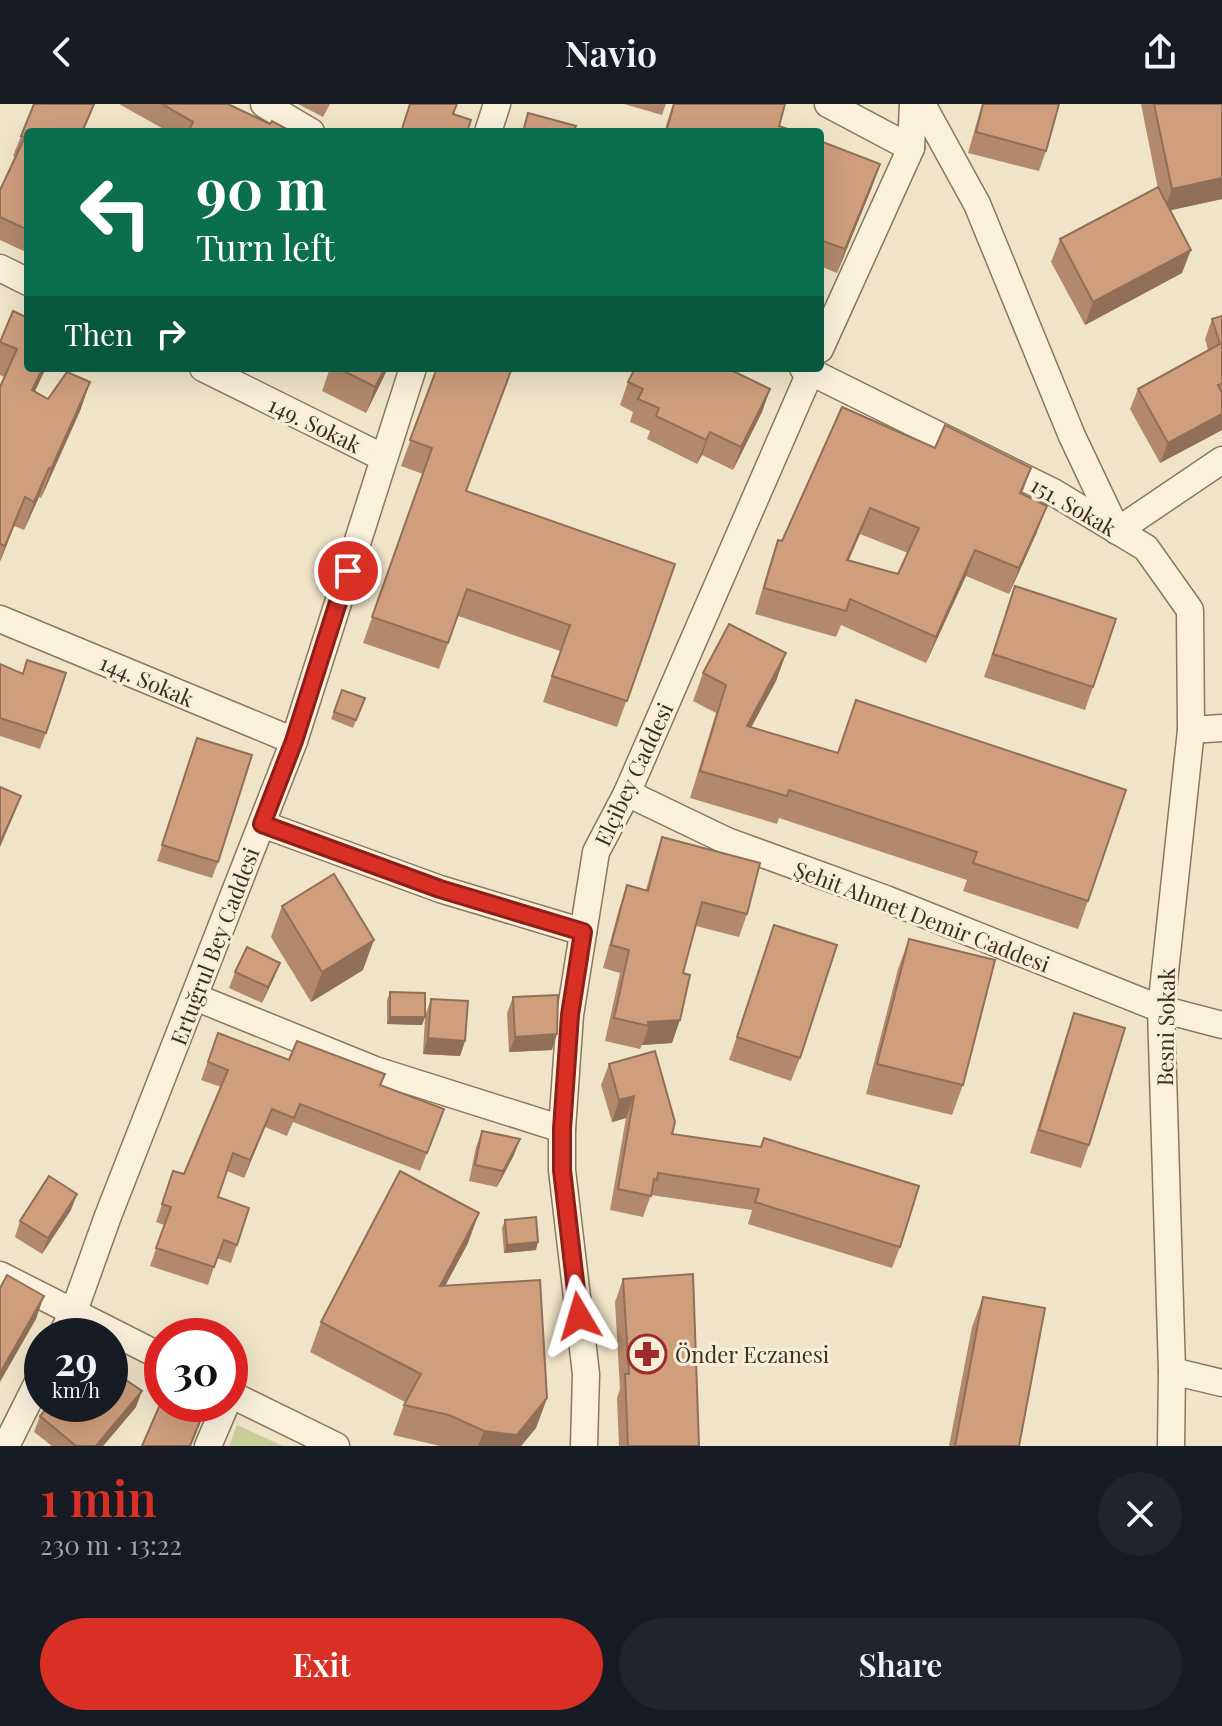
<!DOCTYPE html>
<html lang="en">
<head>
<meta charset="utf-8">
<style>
	body { margin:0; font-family:"Playfair Display",serif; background:#20242c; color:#f1f3f6; height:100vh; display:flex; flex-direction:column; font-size:30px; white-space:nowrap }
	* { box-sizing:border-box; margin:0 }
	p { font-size:26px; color:#9ea1a6 }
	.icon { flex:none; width:44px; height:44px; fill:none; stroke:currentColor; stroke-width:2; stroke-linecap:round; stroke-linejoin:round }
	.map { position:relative; height:1342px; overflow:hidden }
	.side { display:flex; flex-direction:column; background:#171b24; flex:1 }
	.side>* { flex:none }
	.banner { position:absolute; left:24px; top:24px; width:800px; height:244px; border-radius:8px; box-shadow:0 8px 32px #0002; background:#0b6e4f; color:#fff; overflow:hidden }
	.speed { position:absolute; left:24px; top:1214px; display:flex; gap:16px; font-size:40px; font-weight:700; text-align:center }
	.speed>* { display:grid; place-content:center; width:104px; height:104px; border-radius:50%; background:#171b24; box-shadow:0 8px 32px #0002; line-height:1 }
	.speed small { font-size:20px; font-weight:400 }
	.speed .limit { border:12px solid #d22; background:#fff; color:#111 }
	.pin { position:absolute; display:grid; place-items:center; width:68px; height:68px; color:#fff; margin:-34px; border:4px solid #fff; border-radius:50%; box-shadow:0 2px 8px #0007 }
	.me { position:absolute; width:88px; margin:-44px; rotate:353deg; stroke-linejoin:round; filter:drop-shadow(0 0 6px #0008) }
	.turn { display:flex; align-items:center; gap:28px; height:168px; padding:0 40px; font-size:36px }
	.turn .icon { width:104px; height:104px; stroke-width:2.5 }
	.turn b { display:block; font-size:56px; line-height:68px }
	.then { display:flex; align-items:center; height:76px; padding:0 40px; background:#0003; gap:16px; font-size:30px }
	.round { display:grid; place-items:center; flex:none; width:84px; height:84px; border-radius:42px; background:#20242c }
	.headline { display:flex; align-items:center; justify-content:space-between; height:136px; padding:0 40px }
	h1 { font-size:48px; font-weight:600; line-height:60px; color:#d93025 }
	.primary-button { display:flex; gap:16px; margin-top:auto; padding:16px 40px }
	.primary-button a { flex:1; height:92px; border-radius:48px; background:#d93025; color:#fff; font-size:32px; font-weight:600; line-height:92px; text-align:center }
	.primary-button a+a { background:#20242c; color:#f1f3f6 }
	header { display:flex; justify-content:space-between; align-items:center; height:104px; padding:0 40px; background:#171b24; font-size:36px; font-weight:600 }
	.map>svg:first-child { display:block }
</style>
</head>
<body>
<header><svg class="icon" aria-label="back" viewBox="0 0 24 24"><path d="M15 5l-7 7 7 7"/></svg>Navio<svg class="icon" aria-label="share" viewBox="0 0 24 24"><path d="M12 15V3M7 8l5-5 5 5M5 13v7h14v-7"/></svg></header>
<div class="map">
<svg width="1222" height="1342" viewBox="0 0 1222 1342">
	<rect width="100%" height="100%" fill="#f0e4c8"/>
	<polygon fill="#c9cf9b" points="237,1321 283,1342 229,1342"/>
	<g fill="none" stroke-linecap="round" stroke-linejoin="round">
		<g stroke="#8d765c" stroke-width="29">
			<g id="minor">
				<polyline points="264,0 311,28"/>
				<polyline points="828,0 911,44"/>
				<polyline points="922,0 977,100 1072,332 1117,427 1222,356"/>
				<polyline points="488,28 497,0"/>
				<polyline points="0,164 28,178"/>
				<polyline points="820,245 911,44 913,0"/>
				<polyline points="203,264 384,354"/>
				<polyline points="803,264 1053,388 1146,444 1190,506 1191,626 1161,905 1172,1267 1171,1342"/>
				<polyline points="0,515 294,637"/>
				<polyline points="1191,626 1222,624"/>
				<polyline points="627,689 727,737 886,795 1161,905 1222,921"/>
				<polyline points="262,720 440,785 583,828"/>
				<polyline points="195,893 375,966 562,1025"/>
				<polyline points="0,1171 162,1253"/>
				<polyline points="61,1232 74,1207 108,1112 294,637 413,264"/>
				<polyline points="1172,1267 1222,1279"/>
				<polyline points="230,1290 336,1342"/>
				<polyline points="6,1342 42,1270"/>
				<polyline points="208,1342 226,1300"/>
				<polyline points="584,1342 586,1270 562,1066 562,1025 570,911 596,748 627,689 812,264"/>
			</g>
		</g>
		<use href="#minor" stroke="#faf1dc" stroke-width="26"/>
	</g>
	<g fill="#b2896c" fill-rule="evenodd">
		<polygon points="34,0 95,0 83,28 28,28 28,149 0,136 0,86 16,53 13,52"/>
		<polygon points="119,0 228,0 270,20 292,28 169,28"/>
		<polygon points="298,0 330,0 323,13"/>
		<polygon points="624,0 666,0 662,11"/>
		<polygon points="673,0 785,0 779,22 796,28 664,28"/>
		<polygon points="982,0 1059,0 1046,47 1039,67 968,49"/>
		<polygon points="1141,0 1222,0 1222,95 1170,106 1182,169 1085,221 1051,158 1060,135 1158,85"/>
		<polygon points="820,37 872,83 837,169 820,162"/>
		<polygon points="13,207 28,264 46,264 35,287 48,295 90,278 80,307 41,394 39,393 24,426 14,422 0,458 0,283 4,273 0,271 0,238"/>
		<polygon points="1222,212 1222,326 1160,359 1130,305 1138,285 1208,246 1205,235 1212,215"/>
		<polygon points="330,264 388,264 366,309 322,287"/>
		<polygon points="437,264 466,387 675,460 617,623 543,598 560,547 458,512 439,565 363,539 423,370 401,362"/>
		<polygon points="564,264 578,264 576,267"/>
		<polygon points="628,278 770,285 762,308 733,366 702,351 697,360 647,335 650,327 630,318 633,308 620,301"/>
		<path d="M 935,344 L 1031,364 L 1022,390 L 1037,428 L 1009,490 L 966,472 L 926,559 L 841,521 L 836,533 L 755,510 L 769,462 L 778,436 L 782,437 ZM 860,430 L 908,449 L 898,470 L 849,456 Z"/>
		<polygon points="1015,482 1093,583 1085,606 984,573"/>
		<polygon points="786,549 776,577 751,623 838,649 856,596 1088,797 1078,825 963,787 967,776 779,714 777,720 690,694 716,609 693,597 703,569"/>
		<polygon points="0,560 46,629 40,645 0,632"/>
		<polygon points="342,586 365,594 353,624 331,615"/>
		<polygon points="197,634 218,758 212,774 157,757"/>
		<polygon points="662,733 747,810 739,833 696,822 683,869 672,939 642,941 640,945 605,937 620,869 603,864 619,805 627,781 646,786 654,757"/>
		<polygon points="282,802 363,866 311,898 271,833"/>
		<polygon points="774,821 800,954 791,977 729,956"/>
		<polygon points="909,835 963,981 952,1011 866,990 898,865"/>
		<polygon points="280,859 262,899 229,884 235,868"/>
		<polygon points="390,888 425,912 431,895 465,937 460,952 423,950 425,913 422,921 387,920 387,896"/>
		<polygon points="513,893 552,946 509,948 507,909"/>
		<polygon points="1074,909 1089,1041 1081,1064 1030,1049 1066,932"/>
		<polygon points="218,929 289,956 380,981 444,1005 420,1067 293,1018 287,1032 265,1023 244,1074 227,1067 218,1093 249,1104 231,1159 217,1154 208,1181 150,1162 164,1121 156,1118 173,1067 184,1070 221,983 201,976"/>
		<polygon points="609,960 672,1030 900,1143 892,1164 748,1120 752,1106 651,1091 643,1113 610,1106 626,1014 612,1018 601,981"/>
		<polygon points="482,1027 514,1051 497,1083 469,1077 476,1043"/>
		<polygon points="71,1106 42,1150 15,1133 20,1117"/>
		<polygon points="505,1116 536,1146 504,1149 502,1124"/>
		<polygon points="468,1139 445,1182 547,1294 536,1324 521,1342 440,1342 393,1331 405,1298 310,1248 321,1218"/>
		<polygon points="623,1175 699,1342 619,1342 617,1294 620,1285 615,1198"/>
		<polygon points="983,1193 1019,1342 949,1342 972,1223"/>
		<polygon points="136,1303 103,1342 52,1342 34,1328 40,1312"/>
	</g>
	<g fill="#916f58">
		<polygon points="880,60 872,83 837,169 845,145"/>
		<polygon points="1222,74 1222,95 1163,108 1172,85"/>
		<polygon points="1191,146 1182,169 1085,221 1093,198"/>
		<polygon points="43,264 46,264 22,314 32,286"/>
		<polygon points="385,264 388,264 366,309 375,283"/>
		<polygon points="90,278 80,307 41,394 51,365"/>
		<polygon points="770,285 762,308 733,366 741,343"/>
		<polygon points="1222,310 1222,326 1160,359 1168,339"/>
		<polygon points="710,328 702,351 697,360 706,336"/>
		<polygon points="49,364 39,393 24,426 34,398"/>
		<polygon points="25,393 14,422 0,458 5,442"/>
		<polygon points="1047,402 1037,428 1009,490 1019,464"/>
		<polygon points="870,404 860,430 837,482 847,456"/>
		<polygon points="975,446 966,472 926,559 936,533"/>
		<polygon points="786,549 776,577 737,650 747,622"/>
		<polygon points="21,692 12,715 0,743 0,739"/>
		<polygon points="374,836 363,866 311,898 322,868"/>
		<polygon points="280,859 274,874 262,899 268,883"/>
		<polygon points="390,913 425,913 422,921 387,920"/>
		<polygon points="680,916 672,939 642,941 649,922 648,918"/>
		<polygon points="557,930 552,946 509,948 515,933"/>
		<polygon points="428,934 465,937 460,952 423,950"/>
		<polygon points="634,992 626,1014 612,1018 619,996"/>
		<polygon points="272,1005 265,1023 244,1074 250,1056"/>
		<polygon points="520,1035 514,1051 497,1083 503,1067"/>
		<polygon points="77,1090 71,1106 42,1150 48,1134"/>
		<polygon points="479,1109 468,1139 429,1212 440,1182"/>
		<polygon points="538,1138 536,1146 504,1149 507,1141"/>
		<polygon points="44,1192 36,1215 0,1278 0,1269"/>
		<polygon points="142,1287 136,1303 103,1342 96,1342"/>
		<polygon points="547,1294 536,1324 521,1342 478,1342 484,1327"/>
	</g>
	<g fill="#cf9f7d" stroke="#916f58" stroke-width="2" fill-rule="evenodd">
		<polygon points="34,0 94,0 82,28 28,28 28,126 0,113 0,86 25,33 21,32"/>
		<polygon points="162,0 228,0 270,20 272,17 292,28 188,28 193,18"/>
		<polygon points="410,0 457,0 453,10 471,16 467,28 401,28"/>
		<polygon points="674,0 785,0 779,22 796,28 666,28"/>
		<polygon points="983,0 1059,0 1046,47 976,28"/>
		<polygon points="1154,0 1222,0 1222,74 1172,85"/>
		<polygon points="528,9 576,22 573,28 523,28"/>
		<polygon points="820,37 880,60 845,145 820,136"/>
		<polygon points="1158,83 1191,146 1093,198 1060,135"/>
		<polygon points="13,207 28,214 28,264 43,264 32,286 48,295 67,268 90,278 51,365 49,364 34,398 25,393 5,442 0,440 0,283 17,245 0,238"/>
		<polygon points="1222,212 1222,280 1218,281 1222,289 1222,310 1168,339 1138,285 1220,240 1212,215"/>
		<polygon points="338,264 385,264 375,283"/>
		<polygon points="437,264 512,264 466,387 675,460 627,597 552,572 570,521 467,485 448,539 372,513 432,344 410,336"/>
		<polygon points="635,264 727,264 770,285 741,343 710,328 706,336 656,312 659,304 638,295 643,285 628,278"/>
		<path d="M 842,303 L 935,344 L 945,321 L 1031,364 L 1020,389 L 1047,402 L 1019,464 L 975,446 L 936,533 L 850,495 L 846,507 L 764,484 L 778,436 L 782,437 ZM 870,404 L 919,424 L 898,470 L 847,456 Z"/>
		<polygon points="1015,482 1116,515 1093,583 993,550"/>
		<polygon points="729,520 786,549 747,622 838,649 856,596 1126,686 1088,797 973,759 977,748 789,686 787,692 700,667 726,581 703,569"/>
		<polygon points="27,556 66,569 46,629 0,614 0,560 23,570"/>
		<polygon points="342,586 365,594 356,616 334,608"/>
		<polygon points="197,634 252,651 218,758 162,741"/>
		<polygon points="0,683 21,692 0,739"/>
		<polygon points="662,733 760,759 747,810 702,798 683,869 690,871 680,916 648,918 649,922 614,914 629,846 611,841 627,781 648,787"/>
		<polygon points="334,770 374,836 322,868 282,802"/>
		<polygon points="774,821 837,841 800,954 737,933"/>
		<polygon points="909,835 995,856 963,981 877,960"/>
		<polygon points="247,843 280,859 268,883 235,868"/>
		<polygon points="390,888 425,889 425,913 390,913"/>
		<polygon points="558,891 557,930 515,933 513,893"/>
		<polygon points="431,895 468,897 465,937 428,934"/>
		<polygon points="1074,909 1125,924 1089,1041 1039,1026"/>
		<polygon points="218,929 289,956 297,937 385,970 380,981 444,1005 427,1049 300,1000 294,1014 272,1005 250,1056 233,1049 218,1093 249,1104 237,1141 224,1136 214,1163 156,1144 171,1103 162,1100 173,1067 184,1070 228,966 208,958"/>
		<polygon points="655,947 675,1018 672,1030 761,1043 764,1034 919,1082 900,1143 755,1098 759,1085 658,1069 657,1076 654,1075 651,1092 618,1085 634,992 619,996 609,960"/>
		<polygon points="482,1027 520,1035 503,1067 475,1061"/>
		<polygon points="400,1067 479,1109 440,1182 540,1176 547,1294 517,1331 484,1327 449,1311 404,1301 421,1270 321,1218"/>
		<polygon points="49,1072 77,1090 48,1134 20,1117"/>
		<polygon points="536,1113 538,1138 507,1141 505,1116"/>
		<polygon points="693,1170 699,1342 628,1342 625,1270 629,1270 623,1175"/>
		<polygon points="7,1171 44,1192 0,1269 0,1184"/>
		<polygon points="983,1193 1045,1204 1019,1342 955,1342"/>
		<polygon points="110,1265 142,1287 96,1342 76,1342 40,1312 50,1300 110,1300"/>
		<polygon points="162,1296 162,1300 207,1300 190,1342 142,1342"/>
	</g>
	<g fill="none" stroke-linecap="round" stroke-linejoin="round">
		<g stroke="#8d1f18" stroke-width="20">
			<polyline id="route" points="348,467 294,637 262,720 440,785 583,828 570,911 562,1025 562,1066 579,1212"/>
		</g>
		<use href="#route" stroke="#d93025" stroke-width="14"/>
	</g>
	<defs>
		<g id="pharmacy-ring" transform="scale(2)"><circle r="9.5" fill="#f7eed8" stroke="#9e2a2b" stroke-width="1.5"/><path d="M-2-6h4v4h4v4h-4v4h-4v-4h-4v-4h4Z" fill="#9e2a2b"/></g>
	</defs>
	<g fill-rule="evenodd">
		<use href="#pharmacy-ring" x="647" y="1250"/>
	</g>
	<g text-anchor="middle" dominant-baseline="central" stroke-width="6" stroke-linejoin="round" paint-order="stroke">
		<g font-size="22" fill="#3d2e20" stroke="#f7eed8">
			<text transform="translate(315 320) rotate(26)">149. Sokak</text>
			<text transform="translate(1074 402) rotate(30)">151. Sokak</text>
			<text transform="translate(147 576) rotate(23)">144. Sokak</text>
			<text transform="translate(633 670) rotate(-65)">Elçibey Caddesi</text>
			<text transform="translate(922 812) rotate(21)">Şehit Ahmet Demir Caddesi</text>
			<text transform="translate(214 842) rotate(-69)">Ertuğrul Bey Caddesi</text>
			<text transform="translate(1165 923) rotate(-89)">Besni Sokak</text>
		</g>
		<g font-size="22" fill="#3d2e20" stroke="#f7eed8" text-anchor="start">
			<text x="675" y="1250">Önder Eczanesi</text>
		</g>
	</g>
</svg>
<div class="speed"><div>29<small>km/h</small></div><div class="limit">30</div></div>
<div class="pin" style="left:348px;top:467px;background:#d93025"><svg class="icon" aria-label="arrive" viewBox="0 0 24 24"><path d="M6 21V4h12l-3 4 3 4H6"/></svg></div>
<svg class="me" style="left:579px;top:1212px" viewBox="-20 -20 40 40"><path d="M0-17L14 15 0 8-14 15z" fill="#d93025" stroke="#fff" stroke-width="4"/></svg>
<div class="banner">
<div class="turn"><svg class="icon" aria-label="left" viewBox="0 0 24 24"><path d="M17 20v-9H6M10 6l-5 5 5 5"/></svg><div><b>90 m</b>Turn left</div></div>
<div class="then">Then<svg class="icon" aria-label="right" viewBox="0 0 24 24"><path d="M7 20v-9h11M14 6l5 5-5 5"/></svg></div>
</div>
</div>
<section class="side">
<div class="headline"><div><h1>1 min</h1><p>230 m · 13:22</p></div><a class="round"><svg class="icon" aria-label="close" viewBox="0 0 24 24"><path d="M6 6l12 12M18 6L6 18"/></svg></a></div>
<div class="primary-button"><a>Exit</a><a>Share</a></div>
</section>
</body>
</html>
